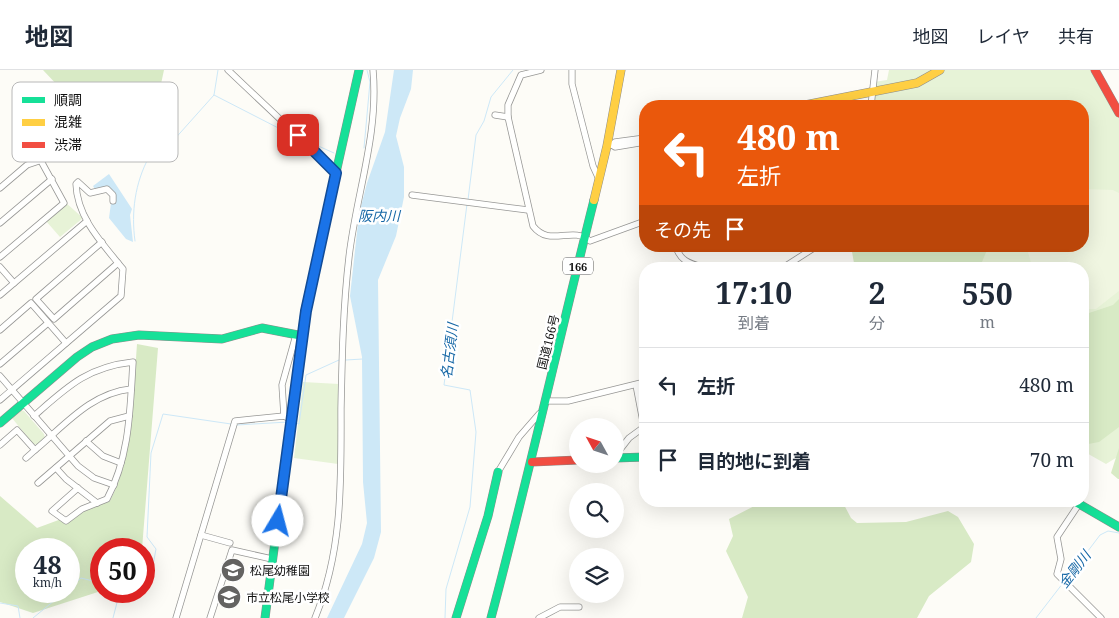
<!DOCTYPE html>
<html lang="ja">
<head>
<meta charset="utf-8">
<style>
	body { margin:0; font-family:"Noto Serif","Noto Sans JP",serif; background:#f6f6f7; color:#1f2937; height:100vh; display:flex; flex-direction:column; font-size:19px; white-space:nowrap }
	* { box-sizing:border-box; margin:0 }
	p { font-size:16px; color:#747a83 }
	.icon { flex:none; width:28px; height:28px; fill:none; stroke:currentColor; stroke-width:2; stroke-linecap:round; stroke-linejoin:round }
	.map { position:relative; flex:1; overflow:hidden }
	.side { position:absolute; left:639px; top:192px; width:450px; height:245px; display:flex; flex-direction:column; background:#fff; border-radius:20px; box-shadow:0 5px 20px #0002 }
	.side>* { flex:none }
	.top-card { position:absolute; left:639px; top:30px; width:450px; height:152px; border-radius:20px; box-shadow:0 5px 20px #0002; background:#ea580c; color:#fff; overflow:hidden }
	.needle { width:32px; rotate:310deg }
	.buttons { position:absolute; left:569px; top:348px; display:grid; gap:10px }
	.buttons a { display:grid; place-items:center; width:55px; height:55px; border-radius:50%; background:#fff; box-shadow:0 5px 20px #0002; font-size:25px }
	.speed { position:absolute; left:15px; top:468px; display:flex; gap:10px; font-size:25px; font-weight:700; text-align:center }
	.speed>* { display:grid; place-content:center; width:65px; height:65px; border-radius:50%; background:#fff; box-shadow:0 5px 20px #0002; line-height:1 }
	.speed small { font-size:12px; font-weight:400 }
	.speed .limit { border:8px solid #d22; background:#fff; color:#111 }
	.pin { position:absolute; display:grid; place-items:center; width:42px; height:42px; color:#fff; margin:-21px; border-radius:10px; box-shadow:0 2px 8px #0006 }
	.me { position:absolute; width:55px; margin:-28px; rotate:8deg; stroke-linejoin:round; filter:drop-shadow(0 0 4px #0008) }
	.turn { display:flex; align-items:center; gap:18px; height:105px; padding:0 15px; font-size:22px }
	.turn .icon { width:65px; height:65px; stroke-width:2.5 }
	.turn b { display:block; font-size:35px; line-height:42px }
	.then { display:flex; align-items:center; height:48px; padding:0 15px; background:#0003; gap:10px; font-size:19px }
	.eta { display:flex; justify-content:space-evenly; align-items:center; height:85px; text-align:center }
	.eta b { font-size:30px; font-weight:700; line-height:35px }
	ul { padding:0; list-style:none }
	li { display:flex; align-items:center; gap:15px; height:75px; padding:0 15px; border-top:1px solid #e0e1e3 }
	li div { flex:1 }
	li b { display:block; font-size:19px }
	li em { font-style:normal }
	header { display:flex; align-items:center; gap:30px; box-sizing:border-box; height:70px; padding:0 25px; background:#fff; border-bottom:1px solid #e0e1e3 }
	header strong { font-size:24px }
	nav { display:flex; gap:28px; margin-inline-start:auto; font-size:18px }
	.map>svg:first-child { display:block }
</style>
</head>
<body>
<header>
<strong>地図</strong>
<nav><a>地図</a><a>レイヤ</a><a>共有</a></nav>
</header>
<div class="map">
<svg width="1119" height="548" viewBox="0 0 1119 548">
	<rect width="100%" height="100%" fill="#fdfcf7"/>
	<g fill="#e7f3d7">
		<polygon points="889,0 1092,0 1119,44 1119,386 1106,394 1083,381 1082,199 918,199 906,176 1082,176 1082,36 871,36 874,12 887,10"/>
		<polygon points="66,133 83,148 60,167 46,151"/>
		<polygon points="303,312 339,314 338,394 294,388"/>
		<polygon points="20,340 24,341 44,364 45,368 38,375 33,374 12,348"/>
	</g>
	<g fill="#d8eac5" fill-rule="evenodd">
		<polygon points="43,0 164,0 150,65 145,68 140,65 94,70 81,56 78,37"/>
		<polygon points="851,176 985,176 987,180 979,199 855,199"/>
		<polygon points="1119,229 1119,357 1099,372 1083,375 1083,245 1113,235"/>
		<path d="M 137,274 L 158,278 L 142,479 L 101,479 L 101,521 L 33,543 L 0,532 L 0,426 L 37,458 L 110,431 C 135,383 133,327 137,274 ZM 26,479 L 69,479 L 69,521 L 26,521 Z"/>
		<polygon points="1119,378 1119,409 1118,409 1111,403"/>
		<polygon points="764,431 842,431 851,448 857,453 906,452 948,441 958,447 974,474 971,492 929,526 917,548 742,548 748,527 726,481 733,466 729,449"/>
	</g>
	<polygon fill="#f0f6e1" points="1083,119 1113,120 1119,123 1119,221 1096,239 1083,239 1082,199 1033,199 1026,176 1082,176"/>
	<g fill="#cde8f7">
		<polygon points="394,0 413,0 411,19 400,48 396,66 404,97 404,127 396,166 378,210 381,462 374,488 344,548 327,548 362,474 367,453 363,412 362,287 350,226 359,144 367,113 385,62"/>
		<polygon points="109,104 132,139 130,145 133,172 126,169 109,148 111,133 114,133 116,125 108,116 95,119 93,116"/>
	</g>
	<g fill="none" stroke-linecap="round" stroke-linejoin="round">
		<g stroke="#cde8f7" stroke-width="1">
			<polyline points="214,25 292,65"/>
			<polyline points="307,71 334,83"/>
			<polyline points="364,78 370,12 367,0"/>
			<polyline points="468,130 476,65 484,51 491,27 513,0"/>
			<path d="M 135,171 C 131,142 135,113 149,87 L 155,91 L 214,25 L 218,0"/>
			<polyline points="346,290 363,289"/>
			<polyline points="295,353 299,354 306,305 339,290"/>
			<polyline points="237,355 288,352"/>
			<polyline points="144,505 153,495 156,479 147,467 151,383 163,344 231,354"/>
			<polyline points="1066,510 1100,465 1108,461 1119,463"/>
			<polyline points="69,518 81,508 101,513"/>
			<polyline points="0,533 18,536 20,548"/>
			<polyline points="33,548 66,521"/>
			<polyline points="113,548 120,521"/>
			<polyline points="445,548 446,519 470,437 476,362 470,320 444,315 467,134"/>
			<polyline points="1036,548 1063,513"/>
		</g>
		<g stroke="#979795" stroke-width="7">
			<g id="street">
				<polyline points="228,0 337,103"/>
				<path d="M 541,0 L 521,5 L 508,35 L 508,47 L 533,156 C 550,178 572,155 590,171 L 645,151"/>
				<polyline points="572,0 572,14 593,96 598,107"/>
				<polyline points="871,36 875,0"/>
				<polyline points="495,45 508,47"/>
				<polyline points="612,75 615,77 639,73 645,69"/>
				<polyline points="612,75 615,72 645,68"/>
				<polyline points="0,118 27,95 81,77"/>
				<polyline points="412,125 528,140"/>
				<polyline points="0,153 52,109"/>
				<polyline points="102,172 36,229 54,249 118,193"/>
				<path d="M 676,176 C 680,193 693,194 708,199"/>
				<polyline points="0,187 64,133 41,91"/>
				<polyline points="0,197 14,213"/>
				<polyline points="781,199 817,176"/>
				<polyline points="0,225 87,151"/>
				<polyline points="0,260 31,233 66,273"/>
				<polyline points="0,294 48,253"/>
				<polyline points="0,306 78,396 94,408 114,415"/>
				<path d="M 0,330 L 121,226 L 123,199 C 103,174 77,148 76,114 L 78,112 L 90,123 L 107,119 L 113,125 L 113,131"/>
				<polyline points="546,331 568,331 645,312"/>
				<path d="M 34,346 C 67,317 87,297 133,292 C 130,339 130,386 107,429 L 82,439 L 66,451 L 52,441 L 78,418"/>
				<polyline points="284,346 282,315 296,265"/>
				<polyline points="86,371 103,386 121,393"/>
				<path d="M 0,375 L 17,360 L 35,380 C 65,355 91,323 131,319"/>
				<polyline points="615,386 629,368 644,357 636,315"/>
				<polyline points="26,388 35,380"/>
				<polyline points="56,398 66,409 97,433"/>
				<polyline points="498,402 519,367 539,344"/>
				<polyline points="38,413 110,351 129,346"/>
				<polyline points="1079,434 1057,467 1061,489 1057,504 1101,548"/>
				<polyline points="201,465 230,473"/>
				<polyline points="176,548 235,351 284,346 292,350"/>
				<polyline points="210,548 232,480 272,489"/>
				<path d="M 315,548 C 343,480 341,411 341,339 C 342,289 343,238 349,187 C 356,125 379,64 373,0"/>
				<polyline points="539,548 560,537 579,537"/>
			</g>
		</g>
		<g stroke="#8e8d8b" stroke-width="9">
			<g id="fast">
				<polyline points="0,353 77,287 92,277 112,269 139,265 222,269 262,258 303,266"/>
				<polyline points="615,388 645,387"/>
				<polyline points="1074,431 1119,457"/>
				<polyline points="265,548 305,241 359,0"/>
				<polyline points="456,548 488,446 498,402"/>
				<path d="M 491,548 C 528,409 559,269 594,130"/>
			</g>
		</g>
		<g stroke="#8e8d8b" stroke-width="9">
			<g id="slow">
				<polyline points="800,36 917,13 940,0"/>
				<polyline points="594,130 607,76 621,0"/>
			</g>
		</g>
		<g stroke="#8e8d8b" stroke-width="9">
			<g id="jam">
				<polyline points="1095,0 1119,43"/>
				<polyline points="532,392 578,390"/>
			</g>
		</g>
		<use href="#street" stroke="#fffffe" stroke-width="5.5"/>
		<use href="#fast" stroke="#16e098" stroke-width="8"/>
		<use href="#slow" stroke="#ffcf43" stroke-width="8"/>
		<use href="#jam" stroke="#f24e42" stroke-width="8"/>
	</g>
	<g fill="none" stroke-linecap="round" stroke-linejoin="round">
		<g stroke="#114b97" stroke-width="12">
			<polyline id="route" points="278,451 306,241 336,103 298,65"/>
		</g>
		<use href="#route" stroke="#1a73e8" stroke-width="9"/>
	</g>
	<defs>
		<g id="school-disc" transform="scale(1.25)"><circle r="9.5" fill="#646362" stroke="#fff"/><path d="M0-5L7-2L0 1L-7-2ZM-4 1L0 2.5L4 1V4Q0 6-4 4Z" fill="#fff"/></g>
	</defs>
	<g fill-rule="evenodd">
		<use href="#school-disc" x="233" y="500"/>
		<use href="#school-disc" x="229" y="527"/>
	</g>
	<g text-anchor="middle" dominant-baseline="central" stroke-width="5" stroke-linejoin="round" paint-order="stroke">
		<rect fill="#fff" stroke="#585858" stroke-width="1" x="563" y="187.5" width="30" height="17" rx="4"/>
		<g font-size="11" font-weight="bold" fill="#111">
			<text x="578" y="196">166</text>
		</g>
		<g font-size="12" fill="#111" stroke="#fff">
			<text transform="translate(548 272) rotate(-76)">国道166号</text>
		</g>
		<g font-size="12" fill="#111" stroke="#fff" text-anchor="start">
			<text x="250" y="500">松尾幼稚園</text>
			<text x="246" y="527">市立松尾小学校</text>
		</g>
		<g font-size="14" font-style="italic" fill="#1768a6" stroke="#fff">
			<text x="379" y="145">阪内川</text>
			<text transform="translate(449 281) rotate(-83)">名古須川</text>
			<text transform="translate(1074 499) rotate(-52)">金剛川</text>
		</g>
	</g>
	<rect x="12" y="12" width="166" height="80" rx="8" fill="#fff" stroke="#b8b8b8" stroke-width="1"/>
	<rect x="22" y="27" width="23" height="6" fill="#16e098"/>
	<rect x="22" y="49" width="23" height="7" fill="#ffcf43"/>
	<rect x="22" y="72" width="23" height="6" fill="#f24e42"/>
	<g font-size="14" fill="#111">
		<text x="54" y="35">順調</text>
		<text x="54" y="57">混雑</text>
		<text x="54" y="80">渋滞</text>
	</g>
</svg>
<div class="buttons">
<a><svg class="needle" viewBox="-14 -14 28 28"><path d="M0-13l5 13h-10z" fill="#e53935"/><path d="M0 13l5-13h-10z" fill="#747a83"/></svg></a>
<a><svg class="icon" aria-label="search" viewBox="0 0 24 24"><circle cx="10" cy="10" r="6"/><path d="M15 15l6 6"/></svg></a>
<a><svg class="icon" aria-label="layers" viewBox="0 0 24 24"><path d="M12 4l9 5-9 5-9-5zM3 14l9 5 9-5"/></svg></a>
</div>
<div class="speed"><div>48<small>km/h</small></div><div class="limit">50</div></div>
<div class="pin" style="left:298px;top:65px;background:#d93025"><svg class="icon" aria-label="arrive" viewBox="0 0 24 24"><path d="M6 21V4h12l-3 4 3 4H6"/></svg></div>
<svg class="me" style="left:278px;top:451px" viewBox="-20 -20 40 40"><circle r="19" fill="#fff"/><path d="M0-13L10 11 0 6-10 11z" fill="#1a73e8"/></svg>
<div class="top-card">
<div class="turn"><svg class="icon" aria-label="left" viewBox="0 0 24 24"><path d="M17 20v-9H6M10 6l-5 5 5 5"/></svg><div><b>480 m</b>左折</div></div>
<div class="then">その先<svg class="icon" aria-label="arrive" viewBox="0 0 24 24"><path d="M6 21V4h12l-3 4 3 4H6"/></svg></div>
</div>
<section class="side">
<div class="eta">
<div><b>17:10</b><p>到着</p></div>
<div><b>2</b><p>分</p></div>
<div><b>550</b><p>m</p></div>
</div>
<ul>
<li><svg class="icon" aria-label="left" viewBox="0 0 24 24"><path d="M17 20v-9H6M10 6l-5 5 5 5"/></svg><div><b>左折</b></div><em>480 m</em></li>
<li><svg class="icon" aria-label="arrive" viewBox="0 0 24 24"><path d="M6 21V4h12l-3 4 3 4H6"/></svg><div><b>目的地に到着</b></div><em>70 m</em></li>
</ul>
</section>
</div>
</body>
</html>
